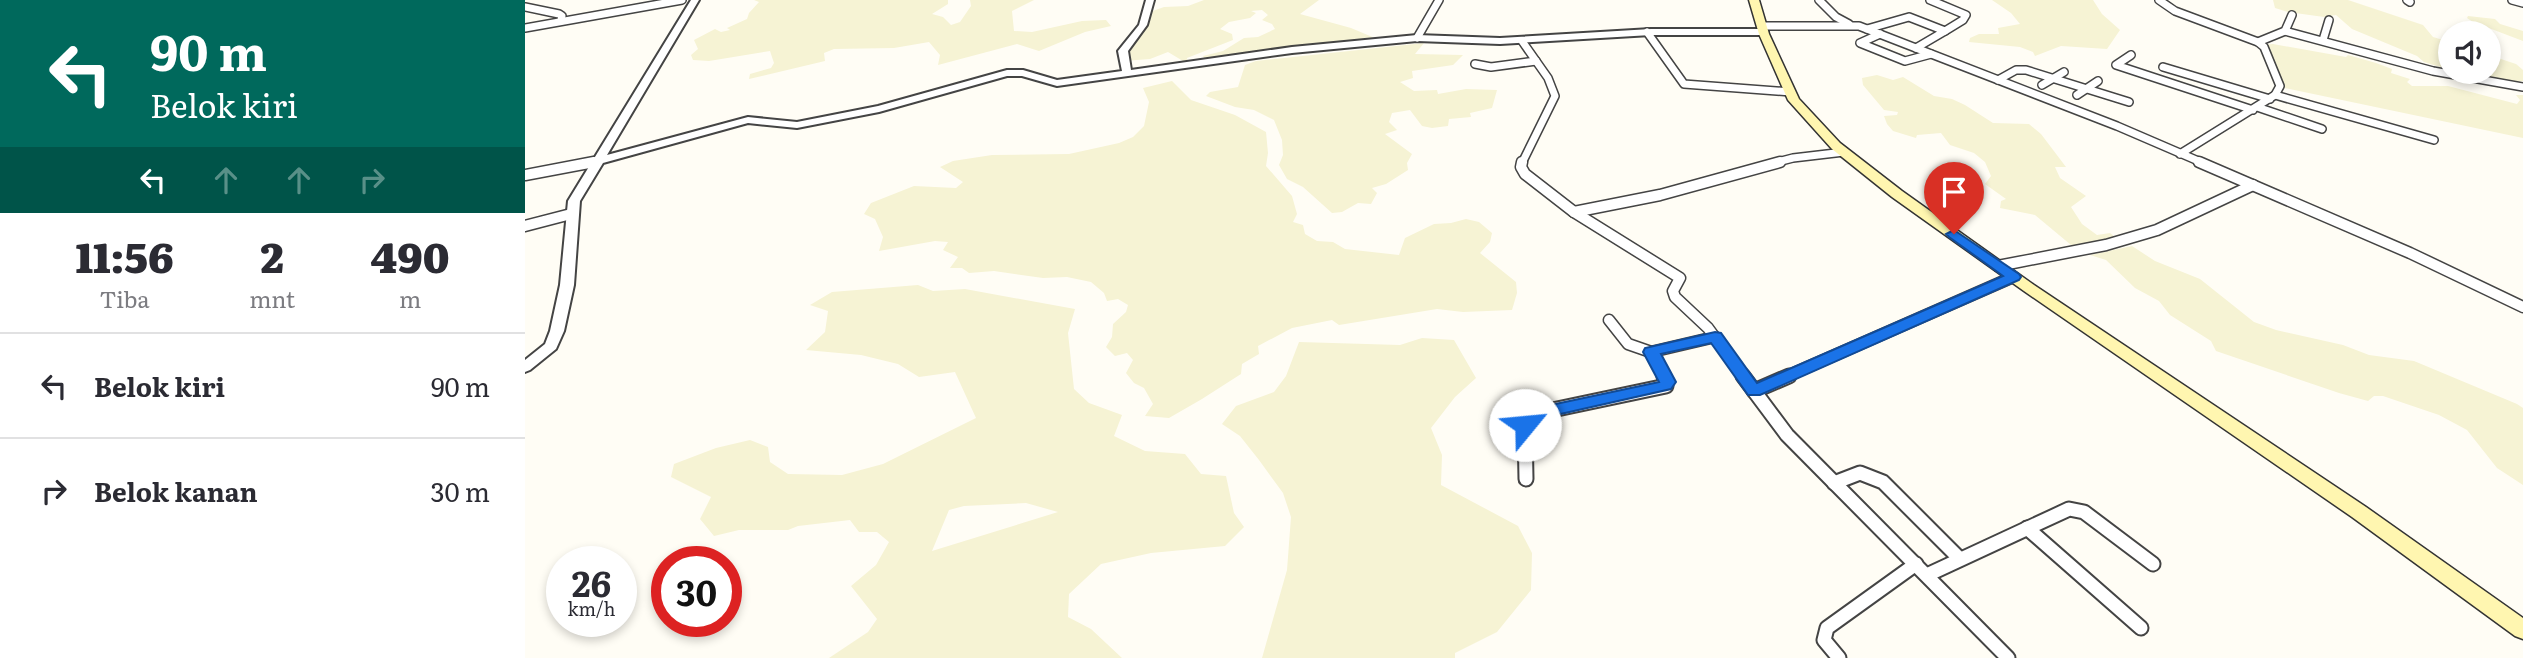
<!DOCTYPE html>
<html lang="id">
<head>
<meta charset="utf-8">
<style>
	body { margin:0; font-family:Literata,serif; background:#f2f2f3; color:#2b2b33; height:100vh; display:flex; flex-direction:column; font-size:26px; white-space:nowrap }
	* { box-sizing:border-box; margin:0 }
	p { font-size:23px; color:#7c7c81 }
	.icon { flex:none; width:38px; height:38px; fill:none; stroke:currentColor; stroke-width:2; stroke-linecap:round; stroke-linejoin:round }
	.map { position:relative; flex:1; overflow:hidden }
	.panel { display:flex; flex-direction:column; background:#fff; width:525px }
	.panel>* { flex:none }
	.banner { background:#00695c; color:#fff; overflow:hidden }
	.buttons { position:absolute; left:1913px; top:21px; display:grid; gap:14px }
	.buttons a { display:grid; place-items:center; width:63px; height:63px; border-radius:50%; background:#fff; box-shadow:0 4px 10px #0003; font-size:35px }
	.speed { position:absolute; left:21px; top:546px; display:flex; gap:14px; font-size:35px; font-weight:700; text-align:center }
	.speed>* { display:grid; place-content:center; width:91px; height:91px; border-radius:50%; background:#fff; box-shadow:0 4px 10px #0003; line-height:1 }
	.speed small { font-size:18px; font-weight:400 }
	.speed .limit { border:10px solid #d22; background:#fff; color:#111 }
	.pin { position:absolute; display:grid; place-items:center; width:60px; height:60px; color:#fff; margin:-72px -30px; border-radius:50% 50% 50% 0; rotate:-45deg; box-shadow:0 0 7px #0007 }
	.pin .icon { rotate:45deg }
	.me { position:absolute; width:77px; margin:-38px; rotate:62deg; stroke-linejoin:round; filter:drop-shadow(0 0 5px #0008) }
	.turn { display:flex; align-items:center; gap:24px; height:147px; padding:0 35px; font-size:32px }
	.turn .icon { width:91px; height:91px; stroke-width:2.5 }
	.turn b { display:block; font-size:49px; line-height:60px }
	.lanes { display:flex; align-items:center; height:66px; padding:0 35px; background:#0003; justify-content:center; gap:35px; direction:ltr }
	.lanes .off { opacity:.35 }
	.eta { display:flex; justify-content:space-evenly; align-items:center; height:119px; text-align:center }
	.eta b { font-size:42px; font-weight:800; line-height:49px }
	ul { padding:0; list-style:none }
	li { display:flex; align-items:center; gap:21px; height:105px; padding:0 35px; border-top:2px solid #e1e1e2 }
	li div { flex:1 }
	li b { display:block; font-size:26px }
	li em { font-style:normal }
	main { display:flex; flex:1; min-height:0 }
	.map>svg:first-child { display:block }
</style>
</head>
<body>
<main>
<section class="panel">
<div class="banner">
<div class="turn"><svg class="icon" aria-label="left" viewBox="0 0 24 24"><path d="M17 20v-9H6M10 6l-5 5 5 5"/></svg><div><b>90 m</b>Belok kiri</div></div>
<div class="lanes"><svg class="icon" aria-label="left" viewBox="0 0 24 24"><path d="M17 20v-9H6M10 6l-5 5 5 5"/></svg><svg class="icon off" aria-label="ahead" viewBox="0 0 24 24"><path d="M12 20V5M6 11l6-6 6 6"/></svg><svg class="icon off" aria-label="ahead" viewBox="0 0 24 24"><path d="M12 20V5M6 11l6-6 6 6"/></svg><svg class="icon off" aria-label="right" viewBox="0 0 24 24"><path d="M7 20v-9h11M14 6l5 5-5 5"/></svg></div>
</div>
<div class="eta">
<div><b>11:56</b><p>Tiba</p></div>
<div><b>2</b><p>mnt</p></div>
<div><b>490</b><p>m</p></div>
</div>
<ul>
<li><svg class="icon" aria-label="left" viewBox="0 0 24 24"><path d="M17 20v-9H6M10 6l-5 5 5 5"/></svg><div><b>Belok kiri</b></div><em>90 m</em></li>
<li><svg class="icon" aria-label="right" viewBox="0 0 24 24"><path d="M7 20v-9h11M14 6l5 5-5 5"/></svg><div><b>Belok kanan</b></div><em>30 m</em></li>
</ul>
</section>
<div class="map">
<svg width="1998" height="658" viewBox="0 0 1998 658">
	<rect width="100%" height="100%" fill="#fffdf5"/>
	<g fill="#f6f3d4" fill-rule="evenodd">
		<polygon points="229,0 423,0 423,4 407,14 418,17 426,25 435,22 446,6 445,0 509,0 487,11 489,31 507,32 557,21 581,20 586,26 560,32 514,51 492,44 413,65 415,55 404,42 369,48 309,49 299,53 300,61 224,79 225,74 246,68 249,63 245,51 184,61 168,60 166,55 173,49 169,40 190,29 196,32 205,30 202,28 222,19 224,13 234,2"/>
		<polygon points="679,0 794,0 775,14 826,28 857,41 681,61 678,56 698,51 719,38 733,37 750,29 747,24 737,20 743,15 737,10 726,11 731,13 725,18 704,22 695,29 707,34 708,40 662,58 663,64 643,52 625,59 599,61 598,51 622,13 639,7 663,6"/>
		<polygon points="1467,0 1568,0 1577,14 1595,30 1582,49 1536,46 1510,56 1508,52 1495,47 1444,42 1445,38 1454,34 1474,34 1473,28 1495,24 1486,13"/>
		<polygon points="1748,0 1823,0 1898,25 1908,37 1925,42 1925,70 1899,62 1892,56 1827,29 1811,15 1799,17 1763,12 1750,8"/>
		<polygon points="1943,16 1970,19 1975,24 1998,31 1998,41 1948,22 1942,18"/>
		<polygon points="899,43 890,54 938,55 928,65 887,71 888,78 875,82 889,91 912,90 913,94 941,89 972,90 967,108 945,113 946,117 924,119 923,126 907,128 897,126 885,110 867,113 864,122 872,130 860,134 887,154 882,163 883,170 861,184 847,188 852,193 846,204 833,203 817,212 807,213 778,187 762,179 754,165 758,155 757,140 749,120 729,110 710,107 681,96 685,92 713,87 720,65 731,61"/>
		<polygon points="1748,44 1821,57 1823,55 1851,63 1867,69 1866,73 1885,79 1882,82 1887,86 1923,86 1992,104 1995,100 1991,95 1998,95 1998,138 1755,87 1737,45"/>
		<polygon points="1964,55 1991,64 1998,70 1998,81 1983,82 1931,72 1964,72"/>
		<polygon points="1352,75 1368,80 1378,77 1409,96 1427,99 1440,105 1468,123 1504,124 1516,134 1541,167 1530,167 1535,178 1561,196 1546,207 1557,224 1572,235 1585,233 1595,241 1552,250 1510,215 1475,208 1476,201 1481,199 1460,184 1466,176 1460,162 1449,153 1425,145 1416,133 1392,135 1391,138 1368,131 1362,124 1359,116 1372,115 1373,112 1359,110 1338,85 1337,78"/>
		<polygon points="647,81 666,100 710,115 741,132 743,153 741,166 767,196 772,214 768,222 778,225 780,234 792,241 808,242 820,249 874,255 880,238 909,224 926,223 941,219 954,222 967,233 965,242 955,253 991,282 992,293 987,310 938,312 912,309 814,325 807,320 767,328 733,346 734,354 717,364 716,374 677,399 644,418 620,416 628,404 619,388 609,383 601,373 608,360 602,353 590,356 581,347 587,337 588,324 601,312 603,305 593,299 582,301 579,293 566,282 542,277 518,278 469,271 444,273 437,268 425,268 433,257 418,250 423,242 410,241 354,251 358,237 350,219 339,214 346,203 389,186 431,188 438,182 415,167 428,161 467,155 544,154 594,143 608,137 619,126 624,102 618,88"/>
		<polygon points="1607,246 1630,261 1675,279 1729,322 1751,330 1818,345 1844,355 1889,361 1992,404 1998,408 1998,485 1972,468 1942,430 1914,415 1858,396 1849,396 1843,401 1814,393 1691,351 1686,341 1645,315 1634,301 1610,288 1581,260 1565,255"/>
		<path d="M 393,285 L 408,291 L 440,289 L 550,309 L 543,333 L 549,389 L 564,403 L 597,415 L 589,436 L 620,451 L 660,454 L 676,474 L 701,476 L 709,513 L 719,527 L 700,546 L 626,553 L 576,564 L 544,594 L 543,617 L 566,629 L 597,658 L 304,658 L 343,632 L 352,619 L 326,586 L 351,565 L 364,542 L 352,532 L 334,532 L 325,520 L 273,526 L 263,530 L 214,530 L 189,536 L 175,519 L 186,497 L 146,477 L 149,464 L 191,448 L 225,440 L 243,447 L 245,462 L 263,474 L 317,475 L 358,464 L 451,418 L 430,372 L 394,377 L 373,364 L 336,355 L 281,350 L 300,332 L 303,311 L 285,305 L 307,292 ZM 501,503 L 533,512 L 407,551 L 424,510 L 439,506 Z"/>
		<polygon points="897,338 929,340 951,378 930,397 906,428 917,455 916,485 993,526 1007,553 1006,590 972,632 930,653 930,658 737,658 762,570 766,517 758,493 734,460 715,436 697,424 711,406 749,392 761,376 774,342 875,345"/>
	</g>
	<g fill="none" stroke-linecap="round" stroke-linejoin="round">
		<g stroke="#444" stroke-width="10">
			<g id="minor-far2">
				<polyline points="1294,0 1311,17 1324,24"/>
				<polyline points="1405,0 1441,15 1438,20 1420,31"/>
				<polyline points="1634,0 1650,11 1733,42 1739,47 1755,86 1750,95 1655,154"/>
				<polyline points="1882,0 1885,2"/>
				<polyline points="1987,0 1998,3"/>
				<polyline points="0,7 34,14 37,16 36,20"/>
				<polyline points="1236,26 1334,26 1592,126 1678,163"/>
				<polyline points="0,28 157,0"/>
				<polyline points="1342,29 1384,17 1420,31 1391,48"/>
				<polyline points="1760,31 1908,71 1998,87"/>
				<polyline points="1122,32 1159,84 1266,92"/>
				<polyline points="1355,34 1335,43 1380,61 1406,54"/>
				<polyline points="892,38 914,0"/>
				<polyline points="1798,40 1804,20"/>
				<polyline points="1733,42 1760,31 1767,15"/>
				<polyline points="1606,55 1591,65 1728,110"/>
				<polyline points="950,64 966,67 1011,61"/>
				<polyline points="1638,67 1745,99"/>
				<polyline points="1473,80 1491,70 1501,70 1604,102"/>
				<polyline points="1517,85 1539,72"/>
				<polyline points="1552,95 1573,81"/>
				<polyline points="1750,95 1909,140"/>
				<polyline points="1732,107 1797,129"/>
				<polyline points="60,163 72,161"/>
				<polyline points="997,163 1030,96 1023,78 997,41"/>
				<polyline points="1249,163 1268,158 1319,152"/>
			</g>
		</g>
		<g stroke="#444" stroke-width="13">
			<g id="minor-far1">
				<polyline points="997,162 996,167 1000,174 1049,212 1155,278 1148,291 1150,297 1183,328 1219,377"/>
				<polyline points="1674,162 1885,253 1998,307"/>
				<polyline points="0,175 69,162"/>
				<polyline points="1049,212 1135,195 1255,162"/>
				<polyline points="0,226 46,214"/>
				<polyline points="1473,266 1581,245 1632,230 1728,185"/>
				<polyline points="1084,320 1103,344 1126,352"/>
				<polyline points="1139,377 1126,352 1190,337"/>
				<polyline points="1260,377 1488,277"/>
			</g>
		</g>
		<g stroke="#444" stroke-width="17">
			<g id="minor">
				<polyline points="1218,376 1262,435 1483,658"/>
				<polyline points="1229,391 1264,376"/>
				<polyline points="1001,479 1000,425 1003,418 1013,413 1141,386 1139,376"/>
				<polyline points="1309,483 1335,473 1358,482 1435,559"/>
				<polyline points="1502,528 1616,628"/>
				<polyline points="1402,575 1544,509 1559,512 1628,564"/>
				<polyline points="1314,658 1299,640 1302,628 1391,564"/>
			</g>
		</g>
		<g stroke="#444" stroke-width="4">
			<polygon id="tertiary" points="166,0 174,0 82,155 223,117 272,122 353,106 482,70 498,70 532,80 597,71 593,51 614,25 621,0 629,0 622,25 603,51 606,70 767,47 892,35 975,38 1126,29 1238,29 1243,32 1238,35 1126,35 975,44 892,41 767,53 532,86 497,76 482,76 354,112 272,128 223,123 78,163 55,201 49,285 39,331 31,349 5,370 0,372 0,360 20,344 25,331 35,285 43,201"/>
		</g>
		<g stroke="#333" stroke-width="3">
			<polygon id="secondary" points="1224,0 1234,0 1244,34 1274,99 1315,143 1377,191 1509,285 1841,507 1998,618 1998,639 1990,636 1827,517 1499,291 1367,197 1307,149 1263,100 1234,34"/>
		</g>
		<use href="#minor-far2" stroke="#fff" stroke-width="7"/>
		<use href="#minor-far1" stroke="#fff" stroke-width="10"/>
		<use href="#minor" stroke="#fff" stroke-width="13"/>
		<use href="#tertiary" fill="#fff" fill-rule="evenodd"/>
		<use href="#secondary" fill="#fff6b0" fill-rule="evenodd"/>
	</g>
	<polygon fill="#1a73e8" stroke="#114b97" stroke-width="2" points="1429,230 1494,274 1496,277 1494,280 1235,395 1223,395 1186,343 1136,354 1151,382 1146,389 1018,418 1011,422 1007,429 1000,431 991,425 997,414 1007,409 1134,382 1118,352 1120,348 1190,332 1196,333 1232,383 1478,276 1424,237 1421,234"/>
</svg>
<div class="buttons">
<a><svg class="icon" aria-label="sound" viewBox="0 0 24 24"><path d="M4 9h4l5-4v14l-5-4H4zM17 9q2 3 0 6"/></svg></a>
</div>
<div class="speed"><div>26<small>km/h</small></div><div class="limit">30</div></div>
<div class="pin" style="left:1429px;top:234px;background:#d93025"><svg class="icon" aria-label="arrive" viewBox="0 0 24 24"><path d="M6 21V4h12l-3 4 3 4H6"/></svg></div>
<svg class="me" style="left:1000px;top:425px" viewBox="-20 -20 40 40"><circle r="19" fill="#fff"/><path d="M0-13L10 11 0 6-10 11z" fill="#1a73e8"/></svg>
</div>
</main>
</body>
</html>
